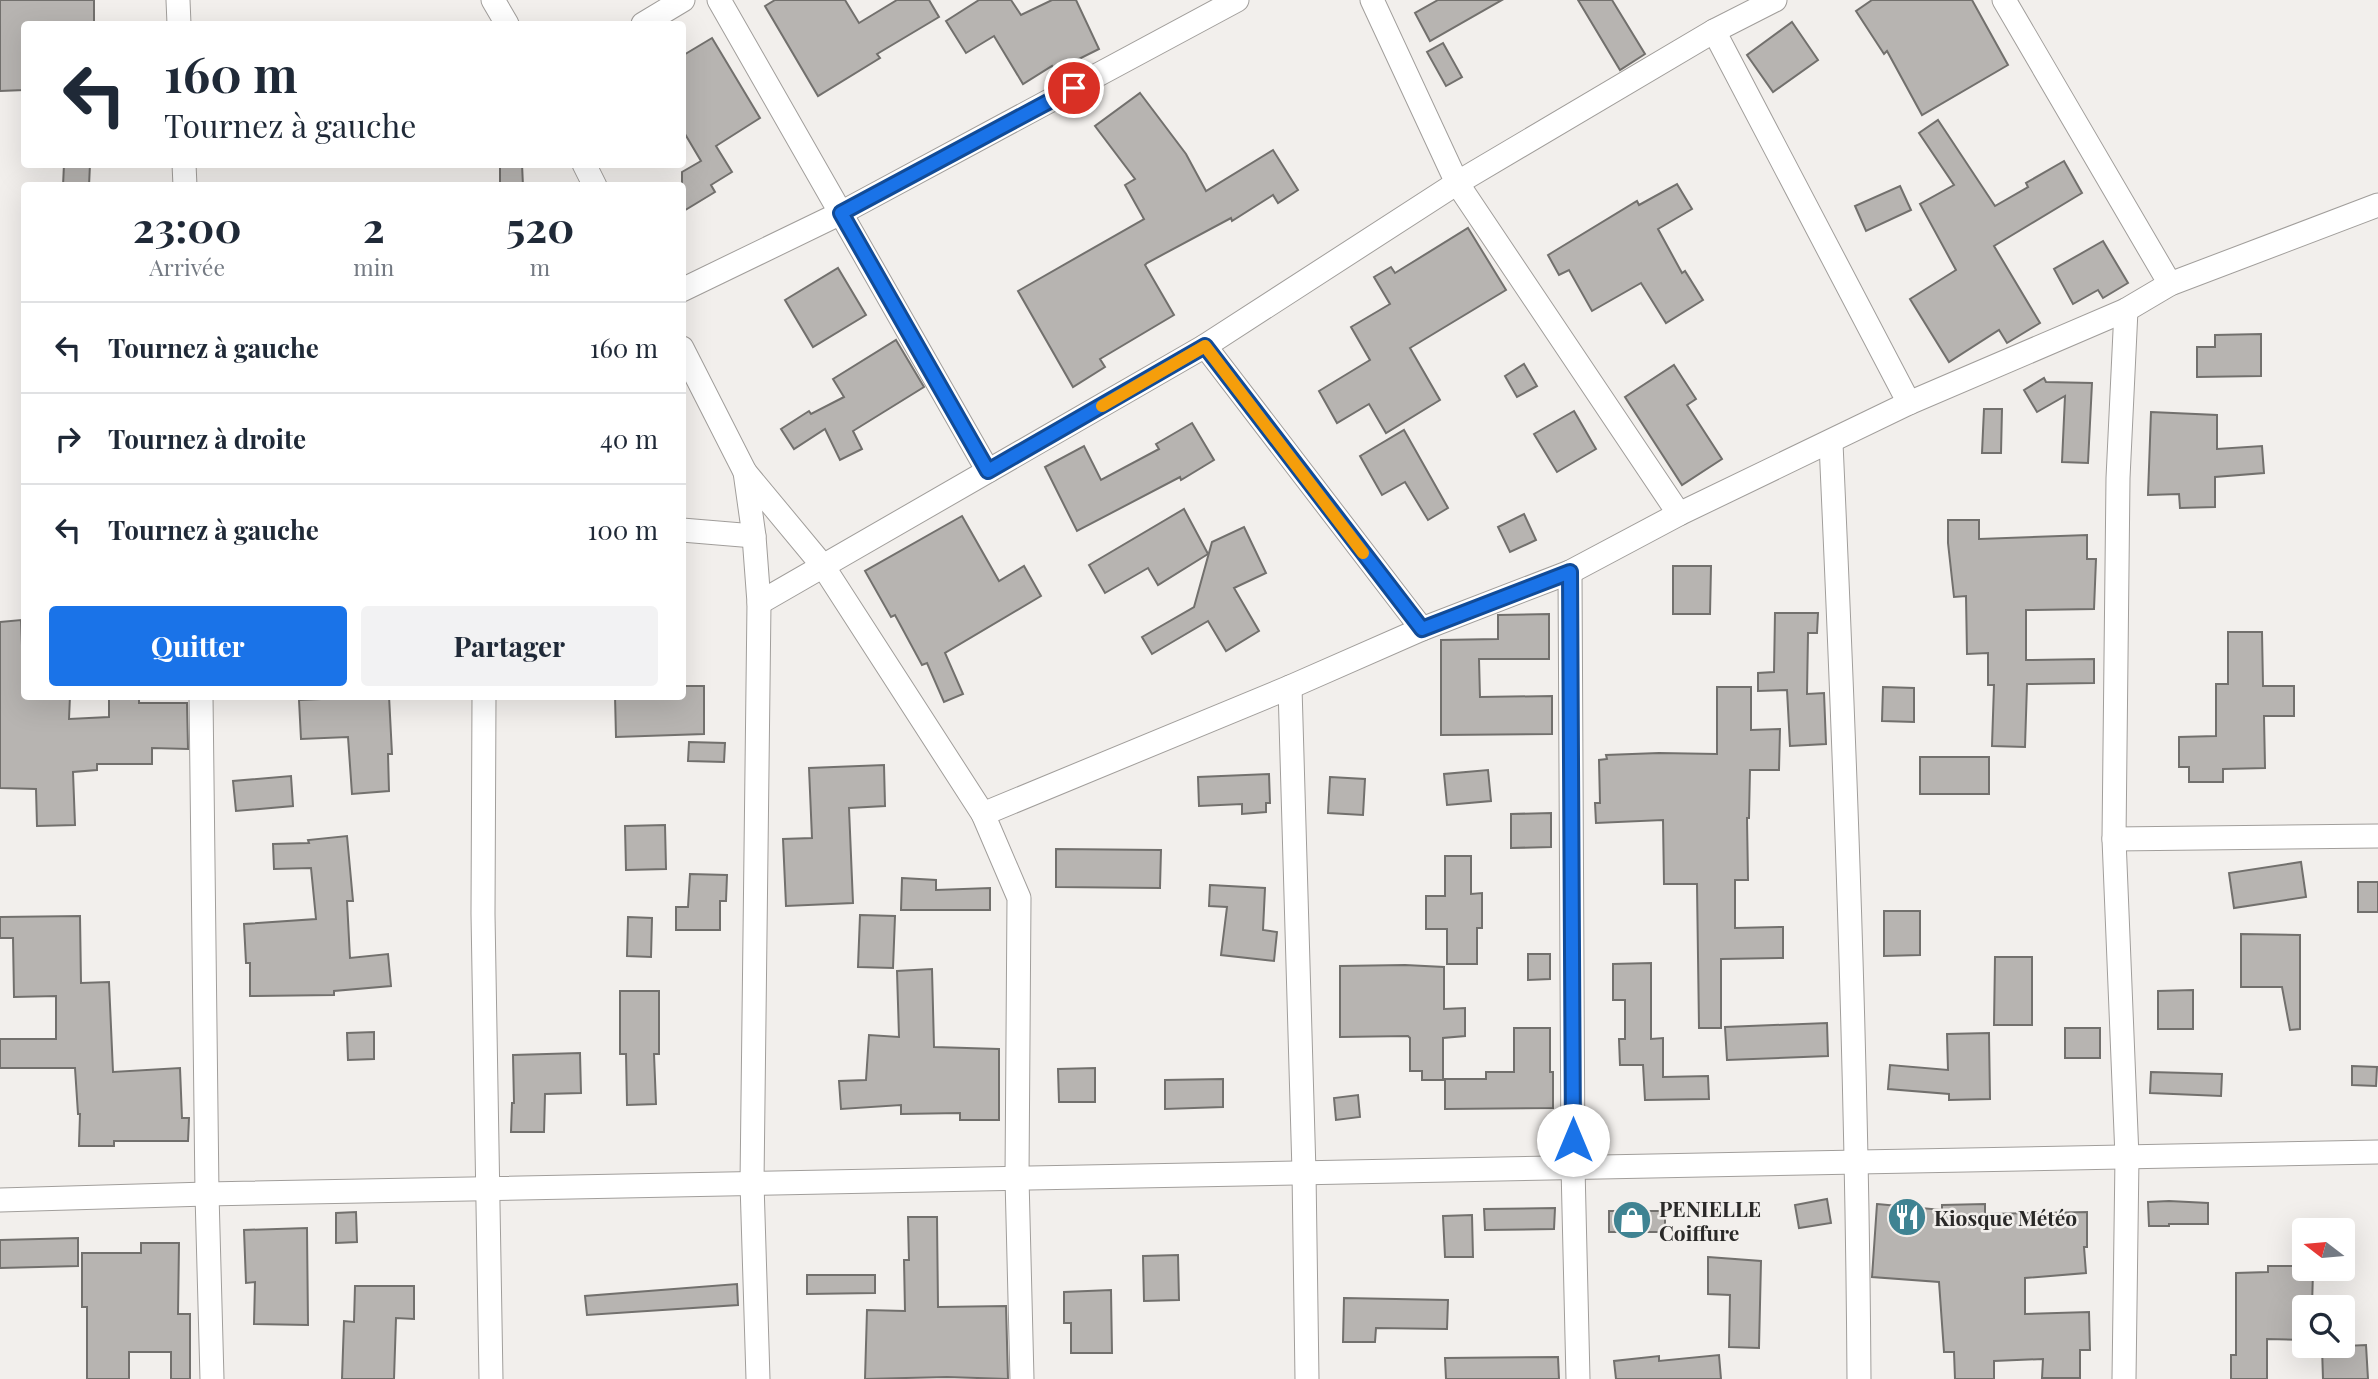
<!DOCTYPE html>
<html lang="fr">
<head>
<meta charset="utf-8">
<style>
	body { margin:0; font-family:"Playfair Display",serif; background:#f2f2f3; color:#1f2937; height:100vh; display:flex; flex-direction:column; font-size:26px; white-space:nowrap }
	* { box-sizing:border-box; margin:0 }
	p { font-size:23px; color:#747a83 }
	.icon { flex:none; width:38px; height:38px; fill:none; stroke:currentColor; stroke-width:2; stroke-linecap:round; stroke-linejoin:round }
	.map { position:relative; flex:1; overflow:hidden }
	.drawer { position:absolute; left:21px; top:182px; width:665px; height:518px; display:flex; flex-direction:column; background:#fff; border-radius:7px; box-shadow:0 7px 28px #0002 }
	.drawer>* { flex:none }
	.top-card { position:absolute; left:21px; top:21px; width:665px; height:147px; border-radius:7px; box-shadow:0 7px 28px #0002; background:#fff; color:#1f2937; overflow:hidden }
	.needle { width:46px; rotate:286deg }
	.tools { position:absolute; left:2292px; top:1218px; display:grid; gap:14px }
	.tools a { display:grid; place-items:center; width:63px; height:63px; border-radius:7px; background:#fff; box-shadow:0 7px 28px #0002; font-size:35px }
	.pin { position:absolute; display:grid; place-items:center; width:60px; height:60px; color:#fff; margin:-30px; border:4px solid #fff; border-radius:50%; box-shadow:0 2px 7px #0007 }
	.me { position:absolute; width:77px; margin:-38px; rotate:0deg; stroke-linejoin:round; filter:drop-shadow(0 0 5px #0008) }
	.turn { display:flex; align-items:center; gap:24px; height:147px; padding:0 28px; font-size:32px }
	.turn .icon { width:91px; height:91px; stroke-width:2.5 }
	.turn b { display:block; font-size:49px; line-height:60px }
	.eta { display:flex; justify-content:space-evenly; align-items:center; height:119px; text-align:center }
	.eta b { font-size:42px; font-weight:700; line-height:49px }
	.primary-button { display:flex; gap:14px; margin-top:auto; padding:14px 28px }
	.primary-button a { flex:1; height:80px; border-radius:7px; background:#1a73e8; color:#fff; font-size:28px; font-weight:700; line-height:80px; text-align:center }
	.primary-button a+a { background:#f2f2f3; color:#1f2937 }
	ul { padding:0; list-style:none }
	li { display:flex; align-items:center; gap:21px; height:91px; padding:0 28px; border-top:2px solid #e0e1e3 }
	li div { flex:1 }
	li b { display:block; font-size:26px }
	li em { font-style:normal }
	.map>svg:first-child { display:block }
</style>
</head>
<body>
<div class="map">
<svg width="2378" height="1379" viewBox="0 0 2378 1379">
	<rect width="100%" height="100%" fill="#f2efec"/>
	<g fill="#b7b4b1" stroke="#72706d" stroke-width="2">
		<polygon points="0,0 94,0 94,24 24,24 24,90 0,91"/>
		<polygon points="775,0 845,0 859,23 897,0 929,0 939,17 877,54 880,58 818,96 765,6"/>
		<polygon points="979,0 1011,0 1021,15 1052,0 1076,0 1099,49 1055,71 1052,66 1023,84 994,36 966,53 946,21"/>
		<polygon points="1438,0 1502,0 1430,41 1415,13"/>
		<polygon points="1578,0 1612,0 1645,54 1620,70"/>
		<polygon points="1872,0 1972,0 2008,65 1922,115 1887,51 1884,54 1856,11"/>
		<polygon points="1792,22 1818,60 1773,92 1747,55"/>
		<polygon points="712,38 760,118 716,146 732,172 711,185 715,192 682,212 682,172 701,161 682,129 682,56"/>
		<polygon points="1443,43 1462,77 1446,86 1427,52"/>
		<polygon points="1140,93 1186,154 1206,191 1273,150 1298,190 1278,203 1273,195 1232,221 1231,218 1147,263 1145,265 1174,315 1100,359 1105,367 1073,387 1018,291 1144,219 1125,185 1135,179 1095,126"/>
		<polygon points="1938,120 1995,206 2028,187 2026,183 2064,161 2082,193 1994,246 2040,323 2007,343 1999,330 1949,362 1910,299 1956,270 1920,204 1954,185 1919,133"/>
		<polygon points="64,164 90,164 89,186 63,186"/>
		<polygon points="500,164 522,164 523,186 500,186"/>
		<polygon points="1677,184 1692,209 1658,229 1682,273 1685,271 1703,300 1666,323 1641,283 1592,311 1569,270 1559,275 1548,255 1637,201 1639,205"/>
		<polygon points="1900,186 1911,210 1866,231 1855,206"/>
		<polygon points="1468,228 1506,290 1410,348 1440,400 1386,433 1369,404 1337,423 1319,391 1370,360 1351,327 1390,304 1374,277 1391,267 1395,273"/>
		<polygon points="2103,241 2128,283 2103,298 2098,290 2073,304 2054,269"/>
		<polygon points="838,268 866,315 813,347 785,300"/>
		<polygon points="2261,334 2261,376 2197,377 2197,347 2215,347 2215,335"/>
		<polygon points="896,340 924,387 853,431 862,449 840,460 825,429 794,449 781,429 809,411 811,414 844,397 833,379"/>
		<polygon points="1524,364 1537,386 1517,397 1505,376"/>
		<polygon points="1674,365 1696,399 1687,405 1722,459 1682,485 1625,397"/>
		<polygon points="2044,378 2046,382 2092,383 2088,463 2062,462 2065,396 2037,412 2024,390"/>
		<polygon points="1984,409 2002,409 2001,453 1982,453"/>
		<polygon points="1574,411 1596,449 1557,472 1534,434"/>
		<polygon points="2151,412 2217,415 2217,449 2262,446 2264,473 2215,477 2215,507 2180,508 2179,494 2148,495"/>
		<polygon points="1192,423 1214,460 1181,480 1180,477 1077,531 1045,467 1084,446 1101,480 1159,449 1156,444"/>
		<polygon points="1404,430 1448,508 1428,520 1405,482 1382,495 1360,456"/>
		<polygon points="1184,509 1208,554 1158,585 1148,568 1105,593 1089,565"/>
		<polygon points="1524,514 1536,540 1510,552 1498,527"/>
		<polygon points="962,516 999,581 1024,566 1041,596 945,653 963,694 944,702 927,663 922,665 895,615 891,617 865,571"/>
		<polygon points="1948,520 1979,520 1979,539 2087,535 2087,559 2096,559 2094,609 2026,610 2026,660 2094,659 2094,683 2027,684 2025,747 1992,746 1994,685 1988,685 1988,653 1967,654 1966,596 1954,597 1948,543"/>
		<polygon points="1244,527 1266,573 1234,588 1259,631 1226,651 1208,621 1152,654 1142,637 1194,607 1212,542"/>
		<polygon points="1673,566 1711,566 1710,614 1673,614"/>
		<polygon points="1775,613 1818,613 1817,633 1808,633 1807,694 1824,693 1826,744 1790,746 1787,690 1758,691 1758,673 1774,672"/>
		<polygon points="1549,614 1549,659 1479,659 1480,697 1552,696 1552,734 1441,735 1441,640 1498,639 1498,615"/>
		<polygon points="21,620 24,696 70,696 69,719 109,717 109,696 139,696 139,703 187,703 188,749 152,748 152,764 97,764 97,770 73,772 75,825 37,826 36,789 0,788 0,622"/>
		<polygon points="2228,632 2262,632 2263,686 2294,686 2294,716 2264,716 2265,768 2223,769 2223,782 2189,782 2189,767 2179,767 2179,737 2216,736 2216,684 2228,684"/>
		<polygon points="682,686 704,686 704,734 616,737 615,696 682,696"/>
		<polygon points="1717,687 1751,687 1751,730 1780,729 1779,770 1750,770 1749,818 1747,818 1748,880 1735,880 1735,928 1783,927 1783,958 1721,959 1721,1028 1699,1028 1697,884 1664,884 1663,820 1596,823 1595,803 1600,803 1599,760 1607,759 1606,755 1659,753 1717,754"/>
		<polygon points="1883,687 1914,688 1914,722 1882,721"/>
		<polygon points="389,696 392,754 388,754 389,791 352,794 348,737 301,739 299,700"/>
		<polygon points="689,742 725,743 724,762 688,761"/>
		<rect x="1920" y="757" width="69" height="37"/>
		<polygon points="884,765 885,806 849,808 853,903 786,906 783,839 812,838 809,768"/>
		<polygon points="1488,770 1491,801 1447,805 1444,774"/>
		<polygon points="1269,774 1270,803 1266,803 1266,812 1242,814 1242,804 1199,806 1198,777"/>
		<polygon points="291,776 293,806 236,811 233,781"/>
		<polygon points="1330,777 1365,779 1363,815 1328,813"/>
		<polygon points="1551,813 1551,847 1511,848 1511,814"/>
		<polygon points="665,825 666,869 626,870 625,826"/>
		<polygon points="347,836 353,901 347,901 350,958 388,954 391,986 334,991 334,995 250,996 250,963 246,963 244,924 316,919 311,868 274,869 273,844 309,843 308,840"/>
		<polygon points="1056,849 1161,850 1160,888 1056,887"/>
		<polygon points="1445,856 1471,856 1471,894 1482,893 1482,928 1477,928 1477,964 1447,964 1447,929 1426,929 1426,896 1445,896"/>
		<polygon points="2301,862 2306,897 2234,908 2229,873"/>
		<polygon points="690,874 727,875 726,901 720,901 720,930 676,930 676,907 688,907"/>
		<polygon points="902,878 936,880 936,890 990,888 990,910 901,910"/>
		<rect x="2358" y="882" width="20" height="30"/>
		<polygon points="1210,885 1265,888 1263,930 1277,932 1274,961 1221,955 1227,907 1209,906"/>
		<polygon points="1884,911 1920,911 1920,955 1884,956"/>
		<polygon points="860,915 895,916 893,968 858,967"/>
		<polygon points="80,916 81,983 109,982 113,1072 180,1068 182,1118 189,1118 188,1141 114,1141 114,1146 79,1146 80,1114 78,1114 75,1068 0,1068 0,1039 56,1039 56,996 14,997 13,938 0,938 0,917"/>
		<polygon points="628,917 652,918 651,957 627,956"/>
		<polygon points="2241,934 2300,935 2300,1029 2290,1030 2282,987 2241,987"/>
		<polygon points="1528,954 1550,954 1550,979 1528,980"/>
		<polygon points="1995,957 2032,957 2032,1025 1994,1025"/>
		<polygon points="1651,963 1651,1039 1663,1038 1663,1077 1708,1076 1709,1099 1645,1100 1643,1065 1620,1065 1619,1039 1625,1039 1625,1000 1613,1000 1613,964"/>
		<polygon points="1405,965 1444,967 1444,1009 1465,1008 1465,1036 1443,1038 1443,1080 1422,1080 1422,1071 1410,1071 1410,1038 1408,1036 1340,1037 1340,966"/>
		<polygon points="932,969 934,1047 999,1049 999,1120 960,1120 960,1113 901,1114 901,1105 841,1109 839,1081 866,1080 869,1035 899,1037 897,971"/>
		<polygon points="2193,990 2193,1029 2158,1029 2158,991"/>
		<polygon points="620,991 659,991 659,1054 654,1054 656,1104 627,1105 626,1054 620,1054"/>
		<polygon points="1827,1023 1828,1056 1727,1060 1725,1027"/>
		<polygon points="1514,1028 1550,1028 1550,1072 1553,1072 1553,1108 1445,1109 1445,1079 1486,1079 1486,1072 1514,1072"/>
		<rect x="2065" y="1028" width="35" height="30"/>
		<polygon points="374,1032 374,1059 348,1060 347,1033"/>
		<polygon points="1989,1033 1990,1099 1949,1100 1949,1094 1888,1089 1890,1065 1948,1070 1947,1034"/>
		<polygon points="580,1053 581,1093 545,1094 544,1132 511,1132 512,1103 514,1103 513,1055"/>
		<polygon points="2352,1066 2377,1067 2376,1086 2352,1085"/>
		<polygon points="1095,1068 1095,1102 1059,1102 1058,1069"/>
		<polygon points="2151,1072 2222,1074 2221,1096 2150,1093"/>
		<polygon points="1223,1079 1223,1107 1165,1109 1165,1080"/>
		<polygon points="1358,1095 1360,1117 1336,1120 1334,1098"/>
		<polygon points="1827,1199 1831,1223 1799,1228 1795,1205"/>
		<polygon points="2169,1201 2208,1203 2208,1224 2169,1224 2169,1226 2149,1226 2148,1202"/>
		<polygon points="1877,1204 1942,1210 1942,1205 1985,1204 1985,1214 2087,1212 2087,1247 2084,1247 2086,1273 2025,1278 2025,1314 2089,1312 2090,1350 2080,1350 2080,1378 2042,1378 2043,1359 1994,1361 1994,1379 1955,1379 1954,1352 1944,1352 1939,1282 1872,1277"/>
		<polygon points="1555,1208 1554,1229 1485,1230 1484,1209"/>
		<rect x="1609" y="1211" width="56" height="21"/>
		<polygon points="356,1212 357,1242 336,1243 336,1213"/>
		<polygon points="1472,1215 1473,1257 1445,1257 1443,1216"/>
		<polygon points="908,1217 937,1217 938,1307 1006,1306 1008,1379 947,1377 865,1379 867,1310 905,1311 904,1260 909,1260"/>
		<polygon points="307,1228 308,1325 254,1324 255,1282 246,1283 244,1230"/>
		<polygon points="78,1238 78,1266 0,1268 0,1240"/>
		<polygon points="141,1243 179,1243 178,1314 190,1314 190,1379 171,1379 171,1352 129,1352 129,1379 87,1379 87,1307 82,1307 82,1253 141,1253"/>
		<polygon points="1178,1255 1179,1300 1144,1301 1143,1256"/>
		<polygon points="1708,1257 1761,1261 1759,1348 1729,1347 1730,1295 1708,1294"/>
		<polygon points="2268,1266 2304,1266 2304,1271 2313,1271 2312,1307 2305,1307 2305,1340 2267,1339 2267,1379 2231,1379 2231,1355 2236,1355 2236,1273 2268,1272"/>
		<polygon points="807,1275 875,1275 875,1293 807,1294"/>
		<polygon points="737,1284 738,1305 587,1315 585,1296"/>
		<polygon points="355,1286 414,1286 414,1319 396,1318 394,1379 342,1379 344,1321 354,1322"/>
		<polygon points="1111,1290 1112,1353 1071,1353 1071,1323 1064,1323 1064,1292"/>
		<polygon points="1344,1298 1448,1300 1447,1329 1376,1328 1375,1342 1343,1342"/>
		<polygon points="2366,1345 2368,1379 2323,1379 2322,1347"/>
		<polygon points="1719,1355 1721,1379 1616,1379 1614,1361 1659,1356 1659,1361"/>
		<polygon points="1558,1357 1559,1379 1446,1379 1445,1358"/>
	</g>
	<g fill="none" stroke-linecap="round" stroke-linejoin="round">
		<g stroke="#a19e9b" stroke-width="25">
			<g id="street">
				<polyline points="178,0 179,24"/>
				<polyline points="493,0 507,24"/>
				<polyline points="719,0 988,471"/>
				<polyline points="1372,0 1457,183 1679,514"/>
				<polyline points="2004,0 2170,284"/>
				<polyline points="643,24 683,0"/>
				<polyline points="1714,31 1909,403"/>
				<polyline points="184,164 185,186"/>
				<polyline points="584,164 595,186"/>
				<polyline points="682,290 841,213 1237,0"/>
				<polyline points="1205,346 1422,629"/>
				<polyline points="682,348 745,472 823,566 983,814 1019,898 1017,1178 1022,1379"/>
				<path d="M 1831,443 C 1845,755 1857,1067 1859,1379"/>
				<polyline points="745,472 754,536 759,603 752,1183 758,1379"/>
				<polyline points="682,530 754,536"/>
				<polyline points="1570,572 1573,1167 1578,1379"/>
				<polyline points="759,603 1205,346 1457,183 1714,31 1775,0"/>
				<polyline points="1290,687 1304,1172 1307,1379"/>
				<polyline points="201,696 207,1194 212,1379"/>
				<polyline points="484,696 483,914 491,1379"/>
				<polyline points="983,814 1290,687 1422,629 1570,572 1679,514 1909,403 2126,310 2170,284 2378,205"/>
				<polyline points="2114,839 2378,836"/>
				<polyline points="0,1200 207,1194 2378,1152"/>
				<polyline points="2124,1379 2127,1157 2114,839 2118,478 2126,310"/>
			</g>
		</g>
		<use href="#street" stroke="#fff" stroke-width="23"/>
	</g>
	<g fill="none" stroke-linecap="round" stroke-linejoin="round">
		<g stroke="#114b97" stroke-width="18">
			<polyline id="route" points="1074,88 841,213 988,471 1205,346 1422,629 1570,572 1573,1140"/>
		</g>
		<use href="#route" stroke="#1a73e8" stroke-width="12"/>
		<polyline stroke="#f59e0b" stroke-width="12" points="1102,406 1205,346 1363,553"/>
	</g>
	<defs>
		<g id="restaurant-disc" transform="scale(2.0125)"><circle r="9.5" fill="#3f8392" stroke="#f2efec"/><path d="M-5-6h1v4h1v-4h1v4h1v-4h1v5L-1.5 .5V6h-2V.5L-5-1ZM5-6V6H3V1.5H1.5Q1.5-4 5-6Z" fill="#fff"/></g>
		<g id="shop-disc" transform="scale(2.0125)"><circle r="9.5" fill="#3f8392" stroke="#f2efec"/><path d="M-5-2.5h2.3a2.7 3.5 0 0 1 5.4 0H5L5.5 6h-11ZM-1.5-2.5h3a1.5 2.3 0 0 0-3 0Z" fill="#fff"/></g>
	</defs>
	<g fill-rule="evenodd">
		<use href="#restaurant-disc" x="1907" y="1217"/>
		<use href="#shop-disc" x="1632" y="1220"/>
	</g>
	<g text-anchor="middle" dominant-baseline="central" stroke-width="5" stroke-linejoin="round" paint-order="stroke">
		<g font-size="21" font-weight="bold" fill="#2a2928" stroke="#f2efec" text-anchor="start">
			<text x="1659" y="1208">PENIELLE<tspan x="1659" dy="24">Coiffure</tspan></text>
			<text x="1934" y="1217">Kiosque Météo</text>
		</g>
	</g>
</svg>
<div class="tools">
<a><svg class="needle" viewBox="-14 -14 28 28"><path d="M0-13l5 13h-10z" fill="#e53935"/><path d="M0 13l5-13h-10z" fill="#747a83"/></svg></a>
<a><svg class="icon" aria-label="search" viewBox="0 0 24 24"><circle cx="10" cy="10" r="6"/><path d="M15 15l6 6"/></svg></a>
</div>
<div class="pin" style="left:1074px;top:88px;background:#d93025"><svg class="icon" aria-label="arrive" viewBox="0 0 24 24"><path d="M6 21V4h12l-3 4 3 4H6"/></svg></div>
<svg class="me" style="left:1573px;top:1140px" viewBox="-20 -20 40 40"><circle r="19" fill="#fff"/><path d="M0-13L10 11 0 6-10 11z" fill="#1a73e8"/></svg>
<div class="top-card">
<div class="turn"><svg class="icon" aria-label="left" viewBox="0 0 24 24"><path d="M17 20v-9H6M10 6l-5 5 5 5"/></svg><div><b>160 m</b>Tournez à gauche</div></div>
</div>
<section class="drawer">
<div class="eta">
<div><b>23:00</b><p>Arrivée</p></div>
<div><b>2</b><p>min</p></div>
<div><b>520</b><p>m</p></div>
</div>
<ul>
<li><svg class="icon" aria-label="left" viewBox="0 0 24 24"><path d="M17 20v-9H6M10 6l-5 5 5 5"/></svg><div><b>Tournez à gauche</b></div><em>160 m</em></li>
<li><svg class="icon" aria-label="right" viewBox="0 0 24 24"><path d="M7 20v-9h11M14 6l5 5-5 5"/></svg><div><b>Tournez à droite</b></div><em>40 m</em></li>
<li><svg class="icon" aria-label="left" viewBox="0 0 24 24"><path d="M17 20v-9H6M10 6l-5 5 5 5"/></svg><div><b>Tournez à gauche</b></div><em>100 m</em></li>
</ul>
<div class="primary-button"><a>Quitter</a><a>Partager</a></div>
</section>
</div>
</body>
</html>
